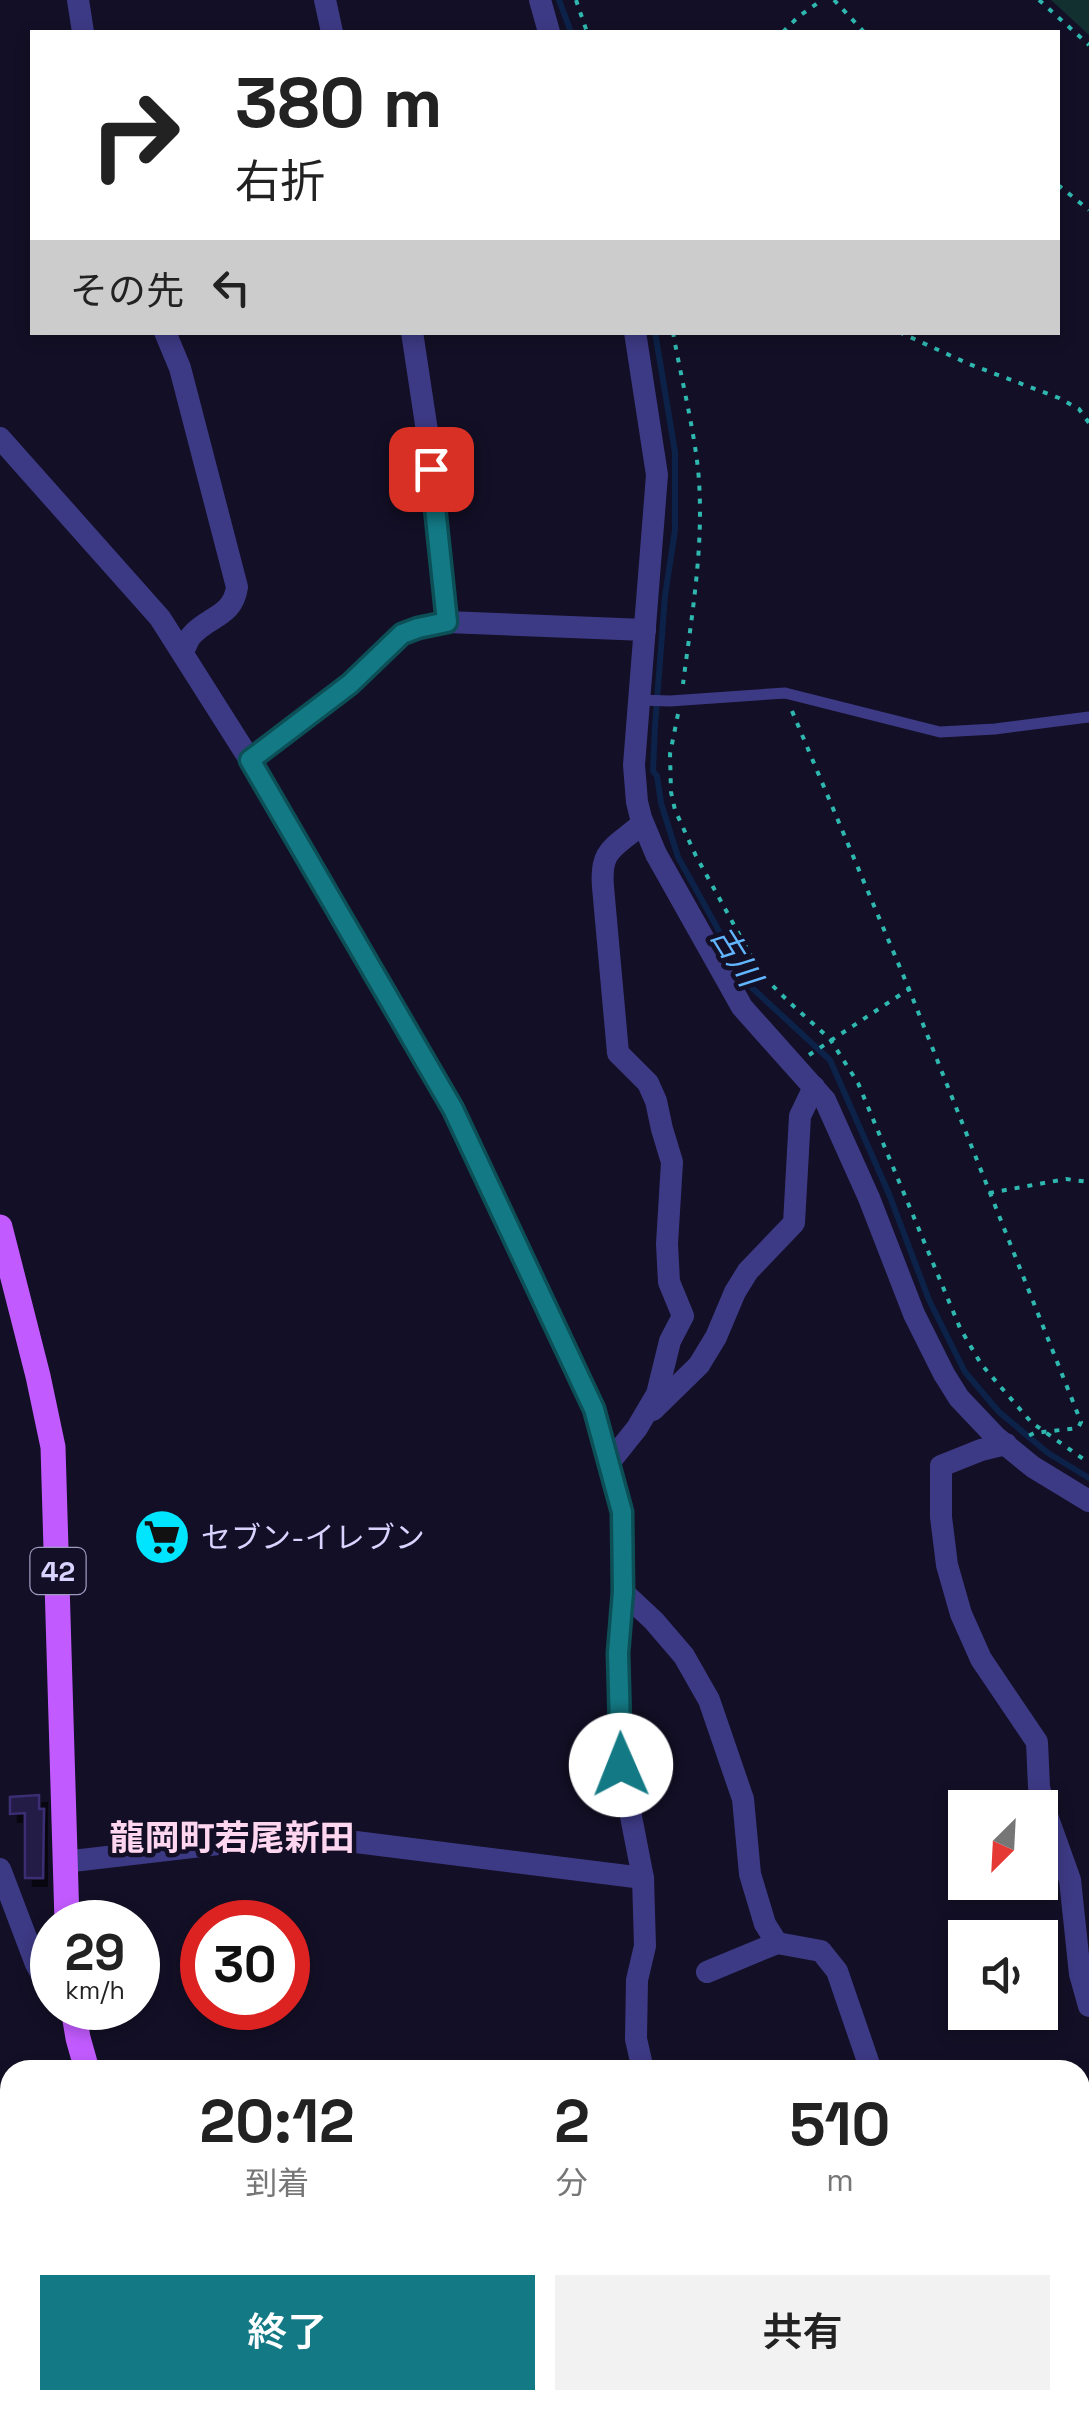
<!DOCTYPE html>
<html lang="ja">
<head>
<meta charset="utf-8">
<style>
	body { margin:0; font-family:"Space Grotesk","Noto Sans JP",sans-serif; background:#f2f2f2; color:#222; height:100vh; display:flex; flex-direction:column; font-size:38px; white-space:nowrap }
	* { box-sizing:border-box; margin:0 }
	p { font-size:32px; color:#767676 }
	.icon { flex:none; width:55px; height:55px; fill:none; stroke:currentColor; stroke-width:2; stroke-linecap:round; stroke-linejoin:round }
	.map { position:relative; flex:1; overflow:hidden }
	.side { position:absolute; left:0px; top:2060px; width:1090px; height:350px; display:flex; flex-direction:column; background:#fff; border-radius:30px 30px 0 0; box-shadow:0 5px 15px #0003 }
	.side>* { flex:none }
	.guide { position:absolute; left:30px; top:30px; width:1030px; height:305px; border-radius:0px; box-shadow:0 5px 15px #0003; background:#fff; color:#222; overflow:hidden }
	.needle { width:65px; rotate:204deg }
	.buttons { position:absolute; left:948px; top:1790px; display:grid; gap:20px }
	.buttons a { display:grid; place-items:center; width:110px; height:110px; border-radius:0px; background:#fff; box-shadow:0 5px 15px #0003; font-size:50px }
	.speed { position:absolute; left:30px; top:1900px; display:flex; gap:20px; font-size:50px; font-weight:700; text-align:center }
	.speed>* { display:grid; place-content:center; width:130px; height:130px; border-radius:50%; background:#fff; box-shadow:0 5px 15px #0003; line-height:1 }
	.speed small { font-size:25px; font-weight:400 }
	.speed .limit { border:15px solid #d22; background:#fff; color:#111 }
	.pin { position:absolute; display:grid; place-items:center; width:85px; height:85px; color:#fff; margin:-42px; border-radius:20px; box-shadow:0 5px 15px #0006 }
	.me { position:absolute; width:110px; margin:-55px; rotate:359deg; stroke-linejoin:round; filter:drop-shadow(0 0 8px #0008) }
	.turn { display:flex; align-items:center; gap:35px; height:210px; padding:0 40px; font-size:45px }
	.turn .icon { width:130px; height:130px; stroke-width:2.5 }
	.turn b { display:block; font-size:70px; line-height:85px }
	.then { display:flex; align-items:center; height:95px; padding:0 40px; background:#0003; gap:20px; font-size:38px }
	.eta { display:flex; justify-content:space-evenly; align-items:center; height:170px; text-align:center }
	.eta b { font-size:60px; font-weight:600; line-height:70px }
	.cta { display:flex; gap:20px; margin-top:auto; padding:20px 40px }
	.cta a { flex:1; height:115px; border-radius:0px; background:#137a85; color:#fff; font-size:40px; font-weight:600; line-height:115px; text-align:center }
	.cta a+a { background:#f2f2f2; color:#222 }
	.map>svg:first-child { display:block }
</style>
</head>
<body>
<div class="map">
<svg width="1089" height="2410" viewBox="0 0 1089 2410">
	<defs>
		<filter id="shadow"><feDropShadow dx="8" dy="8" stdDeviation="0" flood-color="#0009"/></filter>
	</defs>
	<rect width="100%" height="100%" fill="#130f26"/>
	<polygon fill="#12302f" points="1051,0 1089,0 1089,35"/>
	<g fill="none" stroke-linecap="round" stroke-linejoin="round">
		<g stroke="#0c2248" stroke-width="6">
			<polyline points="559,0 571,32"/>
			<polyline points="655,332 675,452 675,530 665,596 655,726 653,771 657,776 661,803 678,857 749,985 830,1060 889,1194 929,1300 965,1372 999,1412 1048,1453 1089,1478"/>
		</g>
	</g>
	<polygon fill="#241b47" stroke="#3b2d73" stroke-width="2.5" filter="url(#shadow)" points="39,1795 39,1809 44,1809 43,1878 25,1878 25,1813 10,1814 10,1797"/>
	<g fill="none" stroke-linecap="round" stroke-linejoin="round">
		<g stroke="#2fb8b0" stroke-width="4" stroke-dasharray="5 8" stroke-linecap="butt">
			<polyline points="576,0 587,32"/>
			<polyline points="834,0 864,32"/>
			<polyline points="1039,0 1089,45"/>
			<polyline points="783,32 798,17 822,0"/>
			<polyline points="1058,185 1089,210"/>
			<path d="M 673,332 C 681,378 693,424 698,469 C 705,541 692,613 683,684"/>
			<polyline points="899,332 969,364 1059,398 1079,409 1089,423"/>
			<polyline points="792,711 909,989 1081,1422 1078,1428 1034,1433 1028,1436"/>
			<polyline points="678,714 670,754 671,792 675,810 696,856 755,963 768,981 789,1002 830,1039 858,1083 960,1328 981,1364 1031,1422 1089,1463"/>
			<polyline points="809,1055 909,989"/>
			<polyline points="989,1193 1066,1179 1089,1182"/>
		</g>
		<polyline stroke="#3d3a85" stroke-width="11" points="639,700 670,701 785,693 940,732 995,729 1089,717"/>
		<g stroke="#3d3a85" stroke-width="22">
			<polyline points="78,0 83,32"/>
			<polyline points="325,0 332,32"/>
			<polyline points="540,0 549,32"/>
			<path d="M 165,332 L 180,368 L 237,587 C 233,617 208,616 191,636 C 188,640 186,646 183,651"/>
			<polyline points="412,332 427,431 447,622"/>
			<polyline points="635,332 657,475 634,765 637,802 641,818 656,854 742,1007 825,1100 869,1198 914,1314 944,1374 959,1398 996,1437 1033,1467 1089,1501"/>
			<polyline points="0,438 160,618 250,760 453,1109 594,1409 622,1512 623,1592 618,1653 621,1765 643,1878 645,1946 637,1980 636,2039 643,2070"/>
			<polyline points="250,760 350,684 402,634 418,628 447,622 645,630"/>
			<polyline points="653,1410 699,1365 716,1337 735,1292 748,1271 794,1223 800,1116 814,1087"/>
			<polyline points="1006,1444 981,1450 941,1466 941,1517 947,1565 961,1614 981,1659 1037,1742 1039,1787 1045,1810 1070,1880 1080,1974 1089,2006"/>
			<path d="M 609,1463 L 637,1428 L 657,1394 L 670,1341 L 683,1316 L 669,1282 L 667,1244 L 672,1162 L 662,1129 L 656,1101 L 648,1083 L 618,1053 L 603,887 C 600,851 612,849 637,828"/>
			<polyline points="623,1592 654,1621 684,1656 709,1700 743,1799 750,1874 765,1924 777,1943 821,1951 837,1971 871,2070"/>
			<polyline points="64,1862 279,1837 348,1841 643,1878"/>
			<polyline points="0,1869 36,1964 52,1993"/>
			<polyline points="707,1972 777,1943"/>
			<polyline points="1080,2136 1089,2133"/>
			<polyline points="653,2400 654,2410"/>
			<polyline points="859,2400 861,2410"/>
			<polyline points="984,2400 987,2410"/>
		</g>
		<g stroke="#c25bff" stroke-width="25">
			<polyline points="0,1227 38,1376 53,1447 67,1922"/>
			<polyline points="73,2008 78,2038 87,2070"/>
			<polyline points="212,2400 216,2410"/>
		</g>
	</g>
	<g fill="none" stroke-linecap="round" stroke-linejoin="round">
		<g stroke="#0c4f56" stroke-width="25">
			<polyline id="route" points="431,469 447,622 418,628 402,634 350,684 250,760 453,1109 594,1409 622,1512 623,1592 618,1653 621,1765"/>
		</g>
		<use href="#route" stroke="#137a85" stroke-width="18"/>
	</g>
	<defs>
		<g id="supermarket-disc" transform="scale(2.875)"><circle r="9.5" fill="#00e5ff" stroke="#130f26"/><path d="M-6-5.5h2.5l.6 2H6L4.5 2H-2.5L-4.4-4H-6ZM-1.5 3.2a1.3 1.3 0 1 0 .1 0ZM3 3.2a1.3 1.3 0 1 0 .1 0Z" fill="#111"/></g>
	</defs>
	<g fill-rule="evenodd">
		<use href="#supermarket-disc" x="162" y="1537"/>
	</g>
	<g text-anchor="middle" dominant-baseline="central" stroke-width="9" stroke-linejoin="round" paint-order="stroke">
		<rect fill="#130f26" stroke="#9e99be" stroke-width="2.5" x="30.5" y="1548" width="55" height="46" rx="8"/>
		<g font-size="28" font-weight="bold" fill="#d9d4ff">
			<text x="58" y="1571">42</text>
		</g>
		<g font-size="30" fill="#d9d4ff" stroke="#130f26" text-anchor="start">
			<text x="201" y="1537">セブン-イレブン</text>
		</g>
		<g font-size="32" font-style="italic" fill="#62b6ff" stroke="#130f26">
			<text transform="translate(736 956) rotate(58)">古川</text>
		</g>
		<g font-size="35" font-weight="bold" fill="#ffd6f0" stroke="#130f26">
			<text x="232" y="1838">龍岡町若尾新田</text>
		</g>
	</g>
</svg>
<div class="buttons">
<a><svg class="needle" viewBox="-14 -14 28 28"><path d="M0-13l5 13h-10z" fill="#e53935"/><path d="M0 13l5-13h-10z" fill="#767676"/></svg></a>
<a><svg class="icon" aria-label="sound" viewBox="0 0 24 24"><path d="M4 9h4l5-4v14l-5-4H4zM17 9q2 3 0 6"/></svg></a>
</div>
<div class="speed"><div>29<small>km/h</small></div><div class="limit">30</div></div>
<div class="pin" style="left:431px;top:469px;background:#d93025"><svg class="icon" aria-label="arrive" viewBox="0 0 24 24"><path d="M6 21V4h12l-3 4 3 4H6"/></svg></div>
<svg class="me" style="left:621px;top:1765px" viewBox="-20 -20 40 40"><circle r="19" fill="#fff"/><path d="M0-13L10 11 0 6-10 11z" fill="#137a85"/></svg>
<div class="guide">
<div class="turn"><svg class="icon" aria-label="right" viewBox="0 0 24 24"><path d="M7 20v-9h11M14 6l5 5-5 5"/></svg><div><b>380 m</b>右折</div></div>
<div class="then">その先<svg class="icon" aria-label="left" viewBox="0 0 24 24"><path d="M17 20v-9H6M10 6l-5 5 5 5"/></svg></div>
</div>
<section class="side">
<div class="eta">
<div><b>20:12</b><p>到着</p></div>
<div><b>2</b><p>分</p></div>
<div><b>510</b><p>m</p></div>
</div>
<div class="cta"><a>終了</a><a>共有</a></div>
</section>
</div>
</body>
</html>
